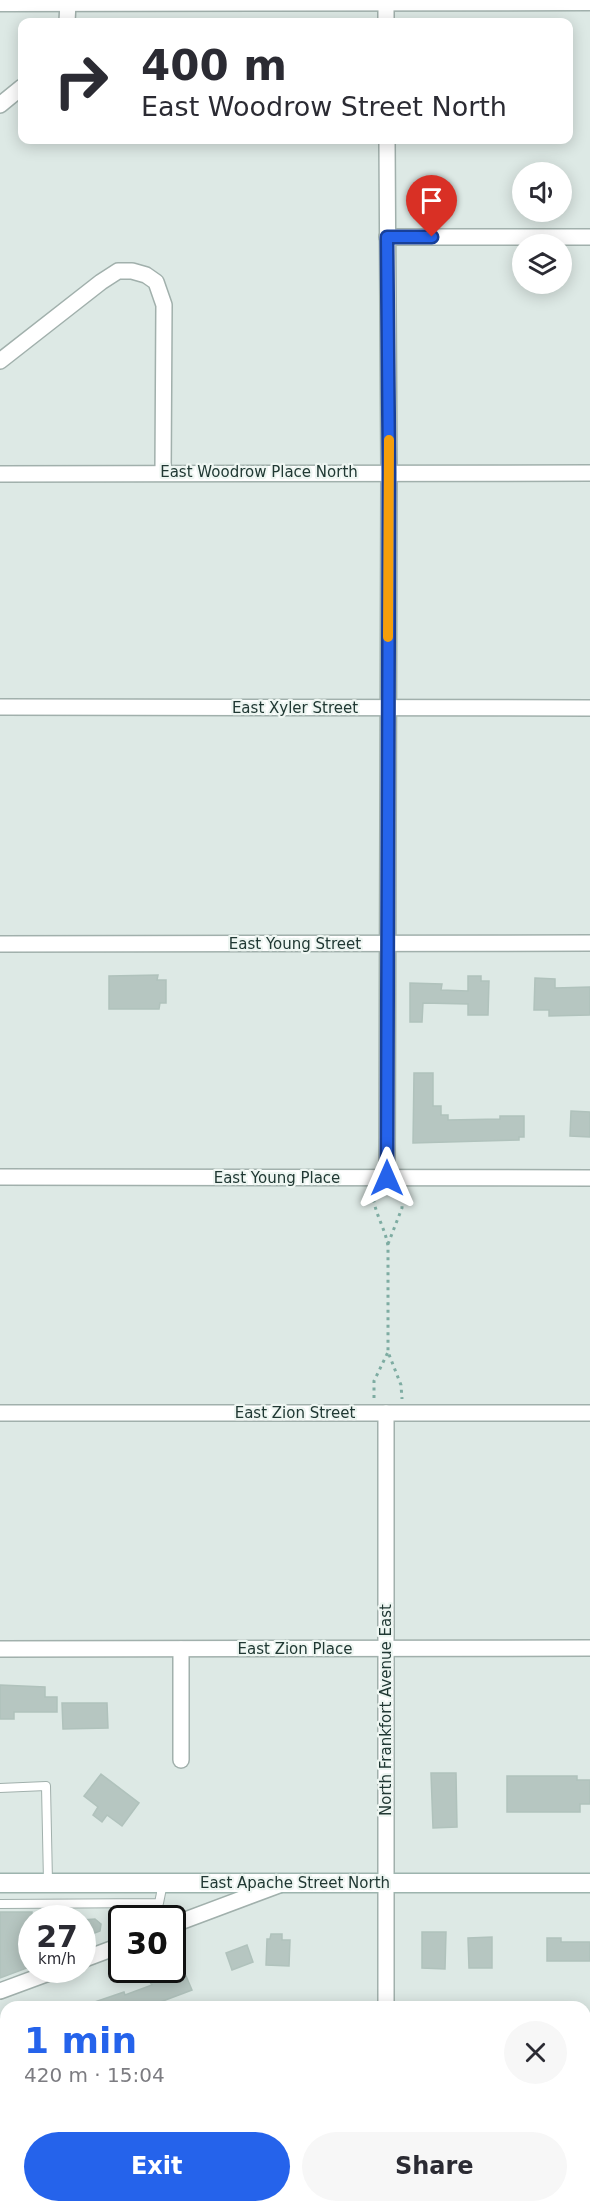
<!DOCTYPE html>
<html lang="en">
<head>
<meta charset="utf-8">
<style>
	body { margin:0; font-family:"DejaVu Sans",sans-serif; background:#f7f7f7; color:#2b2b33; height:100vh; display:flex; flex-direction:column; font-size:22px; white-space:nowrap }
	* { box-sizing:border-box; margin:0 }
	p { font-size:20px; color:#7c7c81 }
	.icon { flex:none; width:33px; height:33px; fill:none; stroke:currentColor; stroke-width:2; stroke-linecap:round; stroke-linejoin:round }
	.map { position:relative; flex:1; overflow:hidden }
	.details { position:absolute; left:0px; top:2001px; width:591px; height:212px; display:flex; flex-direction:column; background:#fff; border-radius:18px 18px 0 0; box-shadow:0 3px 15px #0003 }
	.details>* { flex:none }
	.top-card { position:absolute; left:18px; top:18px; width:555px; height:126px; border-radius:12px; box-shadow:0 3px 15px #0003; background:#fff; color:#2b2b33; overflow:hidden }
	.fabs { position:absolute; left:512px; top:162px; display:grid; gap:12px }
	.fabs a { display:grid; place-items:center; width:60px; height:60px; border-radius:50%; background:#fff; box-shadow:0 3px 15px #0003; font-size:30px }
	.speed { position:absolute; left:18px; top:1905px; display:flex; gap:12px; font-size:30px; font-weight:700; text-align:center }
	.speed>* { display:grid; place-content:center; width:78px; height:78px; border-radius:50%; background:#fff; box-shadow:0 3px 15px #0003; line-height:1 }
	.speed small { font-size:15px; font-weight:400 }
	.speed .limit { border:3px solid #111; border-radius:9px; background:#fff; color:#111 }
	.pin { position:absolute; display:grid; place-items:center; width:51px; height:51px; color:#fff; margin:-62px -26px; border-radius:50% 50% 50% 0; rotate:-45deg; box-shadow:0 0 6px #0007 }
	.pin .icon { rotate:45deg }
	.me { position:absolute; width:66px; margin:-33px; rotate:0deg; stroke-linejoin:round; filter:drop-shadow(0 0 4px #0008) }
	.turn { display:flex; align-items:center; gap:21px; height:126px; padding:0 24px; font-size:27px }
	.turn .icon { width:78px; height:78px; stroke-width:2.5 }
	.turn b { display:block; font-size:42px; line-height:51px }
	.round { display:grid; place-items:center; flex:none; width:63px; height:63px; border-radius:32px; background:#f7f7f7 }
	.overview { display:flex; align-items:center; justify-content:space-between; height:102px; padding:0 24px }
	h1 { font-size:36px; font-weight:600; line-height:45px; color:#2563eb }
	.action { display:flex; gap:12px; margin-top:auto; padding:12px 24px }
	.action a { flex:1; height:69px; border-radius:36px; background:#2563eb; color:#fff; font-size:24px; font-weight:600; line-height:69px; text-align:center }
	.action a+a { background:#f7f7f7; color:#2b2b33 }
	.map>svg:first-child { display:block }
</style>
</head>
<body>
<div class="map">
<svg width="590" height="2212" viewBox="0 0 590 2212">
	<rect width="100%" height="100%" fill="#dde9e5"/>
	<g fill="#b6c6c1" stroke="#b0c2bc" stroke-width="1.5">
		<polygon points="158,975 157,980 166,980 166,1003 160,1003 159,1009 109,1009 109,976"/>
		<polygon points="468,976 481,976 481,981 489,981 488,1015 468,1015 468,1004 423,1003 422,1022 410,1022 410,983 442,984 441,990 468,991"/>
		<polygon points="535,978 555,979 555,988 590,987 590,1015 549,1016 549,1010 534,1010"/>
		<polygon points="414,1073 433,1073 433,1106 441,1106 441,1115 448,1115 448,1120 500,1119 500,1116 524,1116 524,1137 519,1137 519,1140 413,1143"/>
		<polygon points="571,1111 590,1112 590,1137 570,1136"/>
		<polygon points="0,1685 45,1687 45,1697 57,1697 57,1712 14,1712 14,1719 0,1719"/>
		<polygon points="62,1703 107,1703 108,1728 63,1729"/>
		<polygon points="431,1773 456,1773 457,1827 433,1828"/>
		<polygon points="101,1774 139,1803 122,1826 107,1815 102,1822 93,1815 98,1807 84,1796"/>
		<polygon points="507,1776 577,1776 577,1780 590,1780 590,1804 580,1804 580,1812 507,1812"/>
		<polygon points="0,1912 32,1912 32,1966 0,1978"/>
		<polygon points="95,1919 101,1924 100,1931 82,1938 82,1920"/>
		<polygon points="422,1932 446,1932 445,1969 422,1968"/>
		<polygon points="271,1934 282,1934 282,1940 290,1940 289,1966 266,1965 267,1939 270,1939"/>
		<polygon points="492,1937 492,1968 469,1968 468,1938"/>
		<polygon points="547,1938 561,1938 561,1942 590,1942 590,1961 547,1961"/>
		<polygon points="247,1945 253,1962 232,1970 226,1953"/>
		<polygon points="168,1971 172,1982 186,1976 192,1990 147,2007 87,2007 86,2005 124,1992 125,1995 152,1985 150,1982 158,1979 157,1975"/>
	</g>
	<g fill="none" stroke-linecap="round" stroke-linejoin="round">
		<g stroke="#a1b0ac" stroke-width="10">
			<g id="service">
				<polyline points="0,1788 46,1786 48,1882"/>
				<polyline points="0,1904 159,1903 163,1883"/>
			</g>
		</g>
		<g stroke="#a1b0ac" stroke-width="18">
			<g id="minor">
				<polyline points="386,0 386,22"/>
				<polyline points="67,22 68,2"/>
				<polyline points="0,105 22,87"/>
				<polyline points="387,140 389,473 387,1178"/>
				<polyline points="387,237 590,237"/>
				<polyline points="0,361 101,282 118,271 132,271 146,275 156,282 164,305 163,472"/>
				<polyline points="0,474 590,473"/>
				<polyline points="0,707 590,708"/>
				<polyline points="0,944 590,943"/>
				<polyline points="0,1177 590,1178"/>
				<polyline points="0,1413 590,1413"/>
				<polyline points="0,1649 590,1648"/>
				<polyline points="181,1649 181,1760"/>
				<polyline points="172,1925 279,1885"/>
				<polyline points="82,1960 122,1945"/>
				<polyline points="0,1991 57,1970"/>
				<polyline points="386,2007 386,1413"/>
				<polyline points="385,2212 385,2206"/>
			</g>
		</g>
		<g stroke="#a1b0ac" stroke-width="21">
			<g id="tertiary">
				<polyline points="0,2 590,1"/>
				<polyline points="585,2144 590,2144"/>
				<polyline points="181,2212 199,2206"/>
			</g>
		</g>
		<g stroke="#9db4ae" stroke-width="21">
			<polyline id="secondary" points="0,1883 590,1883"/>
		</g>
		<g stroke="#7eaca2" stroke-width="3" stroke-dasharray="3 4.5" stroke-linecap="butt">
			<path d="M 373,1192 C 373,1211 385,1227 388,1246 L 388,1352 L 401,1385 L 402,1399"/>
			<polyline points="388,1244 402,1208 402,1191"/>
			<polyline points="374,1398 374,1381 388,1352"/>
		</g>
		<use href="#service" stroke="#fff" stroke-width="8"/>
		<use href="#minor" stroke="#fff" stroke-width="15"/>
		<use href="#tertiary" stroke="#fff" stroke-width="18"/>
		<use href="#secondary" stroke="#fff" stroke-width="18"/>
	</g>
	<g fill="none" stroke-linecap="round" stroke-linejoin="round">
		<g stroke="#184099" stroke-width="15">
			<polyline id="route" points="387,1178 389,472 387,237 432,237"/>
		</g>
		<use href="#route" stroke="#2563eb" stroke-width="10"/>
		<polyline stroke="#f59e0b" stroke-width="10" points="388,637 389,440"/>
	</g>
	<g text-anchor="middle" dominant-baseline="central" stroke-width="4.5" stroke-linejoin="round" paint-order="stroke">
		<g font-size="15" fill="#203833" stroke="#eef6f2">
			<text x="259" y="472">East Woodrow Place North</text>
			<text x="295" y="708">East Xyler Street</text>
			<text x="295" y="944">East Young Street</text>
			<text x="277" y="1178">East Young Place</text>
			<text x="295" y="1413">East Zion Street</text>
			<text x="295" y="1649">East Zion Place</text>
			<text transform="translate(386 1710) rotate(-90)">North Frankfort Avenue East</text>
			<text x="295" y="1883">East Apache Street North</text>
		</g>
	</g>
</svg>
<div class="fabs">
<a><svg class="icon" aria-label="sound" viewBox="0 0 24 24"><path d="M4 9h4l5-4v14l-5-4H4zM17 9q2 3 0 6"/></svg></a>
<a><svg class="icon" aria-label="layers" viewBox="0 0 24 24"><path d="M12 4l9 5-9 5-9-5zM3 14l9 5 9-5"/></svg></a>
</div>
<div class="speed"><div>27<small>km/h</small></div><div class="limit">30</div></div>
<div class="pin" style="left:432px;top:237px;background:#d93025"><svg class="icon" aria-label="arrive" viewBox="0 0 24 24"><path d="M6 21V4h12l-3 4 3 4H6"/></svg></div>
<svg class="me" style="left:387px;top:1178px" viewBox="-20 -20 40 40"><path d="M0-17L14 15 0 8-14 15z" fill="#2563eb" stroke="#fff" stroke-width="4"/></svg>
<div class="top-card">
<div class="turn"><svg class="icon" aria-label="right" viewBox="0 0 24 24"><path d="M7 20v-9h11M14 6l5 5-5 5"/></svg><div><b>400 m</b>East Woodrow Street North</div></div>
</div>
<section class="details">
<div class="overview"><div><h1>1 min</h1><p>420 m · 15:04</p></div><a class="round"><svg class="icon" aria-label="close" viewBox="0 0 24 24"><path d="M6 6l12 12M18 6L6 18"/></svg></a></div>
<div class="action"><a>Exit</a><a>Share</a></div>
</section>
</div>
</body>
</html>
